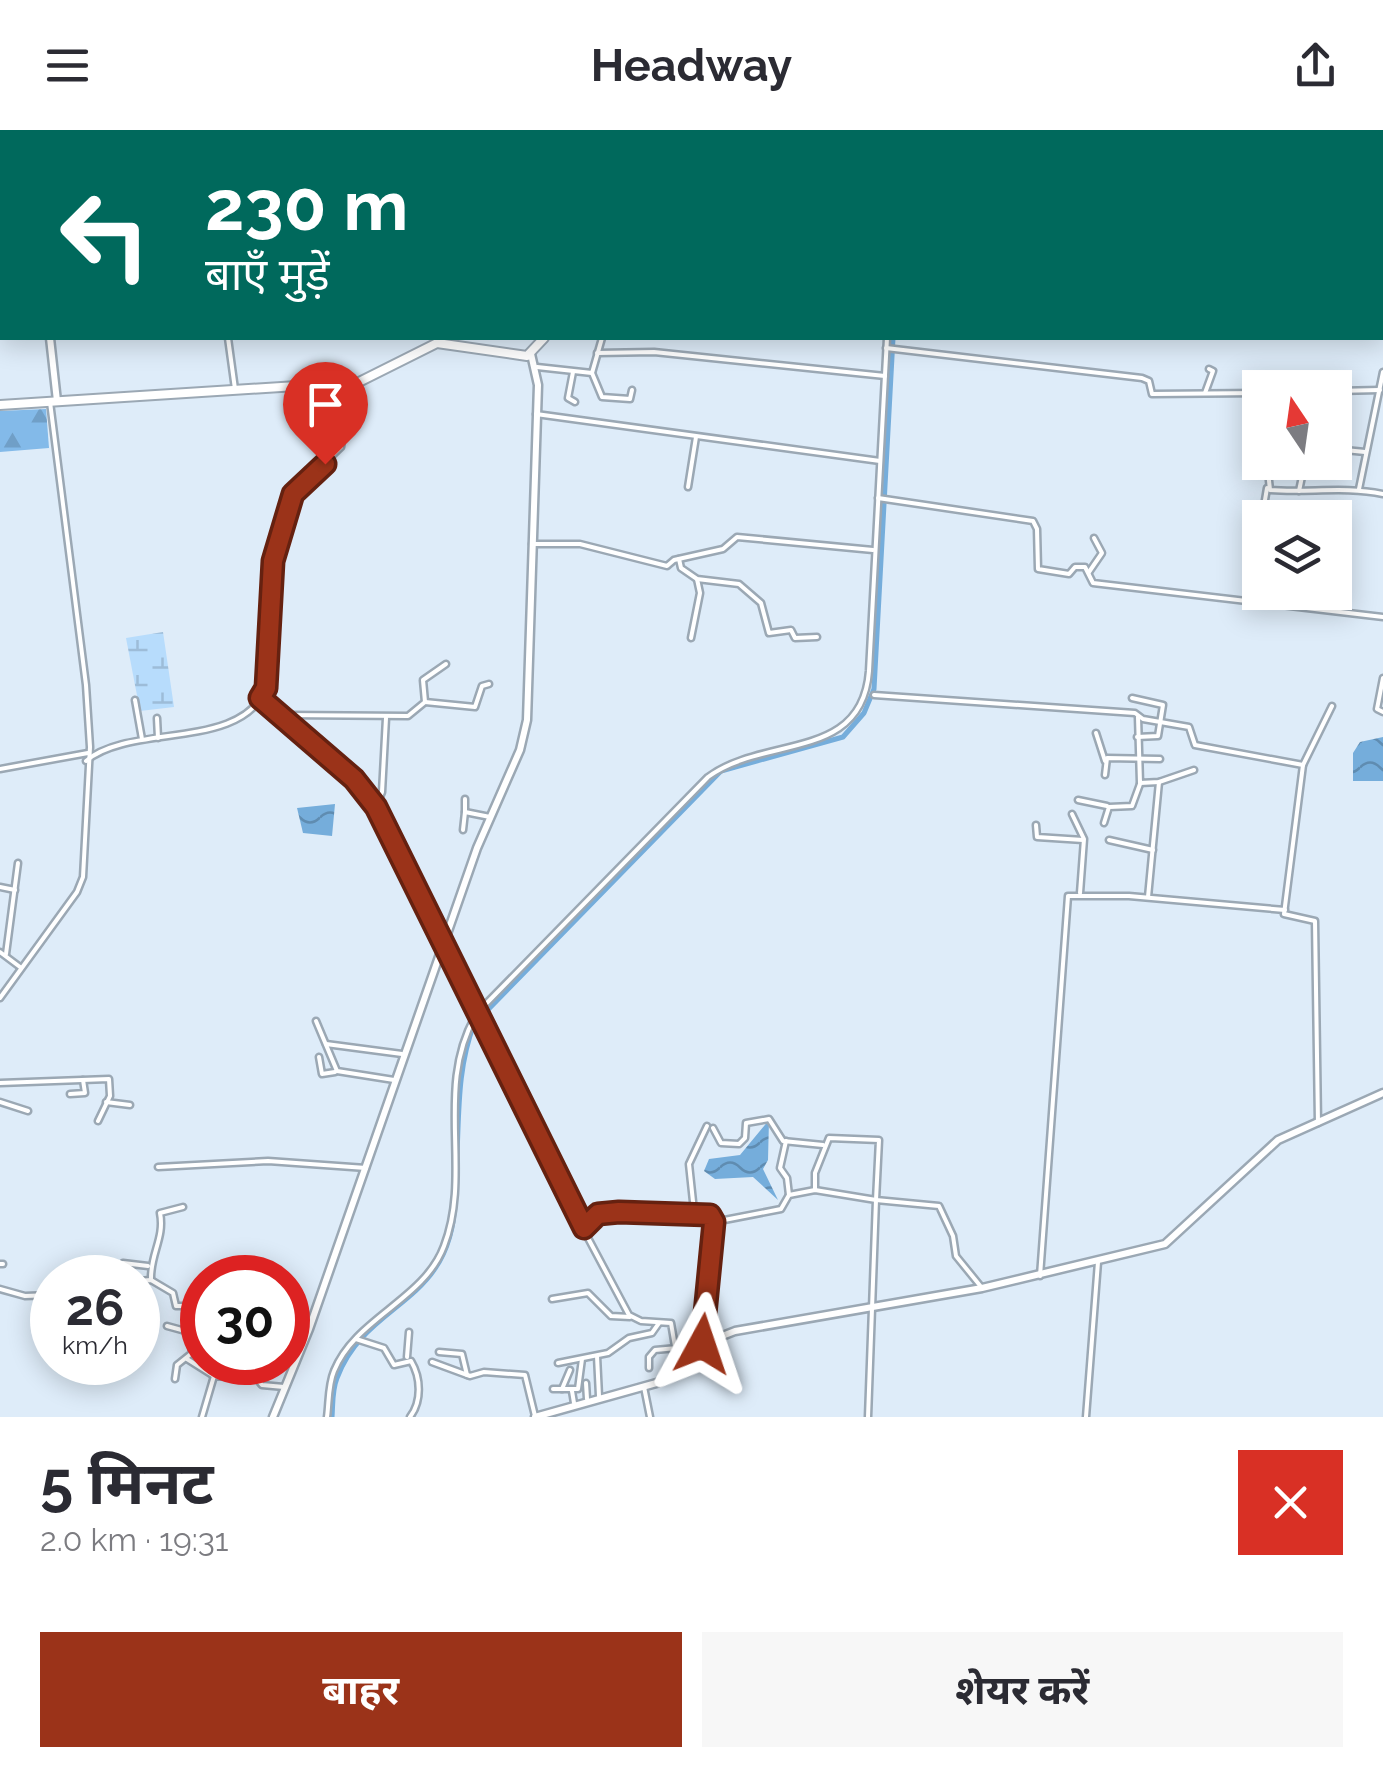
<!DOCTYPE html>
<html lang="hi">
<head>
<meta charset="utf-8">
<style>
	body { margin:0; font-family:Raleway,"Noto Sans Devanagari",sans-serif; background:#f7f7f7; color:#2b2b33; height:100vh; display:flex; flex-direction:column; font-size:38px; white-space:nowrap }
	* { box-sizing:border-box; margin:0 }
	p { font-size:32px; color:#7c7c81 }
	.icon { flex:none; width:55px; height:55px; fill:none; stroke:currentColor; stroke-width:2; stroke-linecap:round; stroke-linejoin:round }
	.map { position:relative; height:1287px; overflow:hidden }
	.details { display:flex; flex-direction:column; background:#fff; flex:1 }
	.details>* { flex:none }
	.guide { position:absolute; left:0px; top:0px; width:1385px; height:210px; box-shadow:0 5px 25px #0003; background:#00695c; color:#fff; overflow:hidden }
	.needle { width:65px; rotate:347deg }
	.tools { position:absolute; left:1242px; top:240px; display:grid; gap:20px }
	.tools a { display:grid; place-items:center; width:110px; height:110px; border-radius:0px; background:#fff; box-shadow:0 5px 25px #0003; font-size:50px }
	.speed { position:absolute; left:30px; top:1125px; display:flex; gap:20px; font-size:50px; font-weight:700; text-align:center }
	.speed>* { display:grid; place-content:center; width:130px; height:130px; border-radius:50%; background:#fff; box-shadow:0 5px 25px #0003; line-height:1 }
	.speed small { font-size:25px; font-weight:400 }
	.speed .limit { border:15px solid #d22; background:#fff; color:#111 }
	.pin { position:absolute; display:grid; place-items:center; width:85px; height:85px; color:#fff; margin:-102px -42px; border-radius:50% 50% 50% 0; rotate:-45deg; box-shadow:0 0 10px #0007 }
	.pin .icon { rotate:45deg }
	.me { position:absolute; width:110px; margin:-55px; rotate:5deg; stroke-linejoin:round; filter:drop-shadow(0 0 8px #0008) }
	.turn { display:flex; align-items:center; gap:35px; height:210px; padding:0 40px; font-size:45px }
	.turn .icon { width:130px; height:130px; stroke-width:2.5 }
	.turn b { display:block; font-size:70px; line-height:85px }
	.round { display:grid; place-items:center; flex:none; width:105px; height:105px; border-radius:0px; background:#f7f7f7 }
	.overview { display:flex; align-items:center; justify-content:space-between; height:170px; padding:0 40px }
	h1 { font-size:60px; font-weight:700; line-height:75px }
	.action { display:flex; gap:20px; margin-top:auto; padding:20px 40px }
	.action a { flex:1; height:115px; border-radius:0px; background:#9b3319; color:#fff; font-size:40px; font-weight:700; line-height:115px; text-align:center }
	.action a+a { background:#f7f7f7; color:#2b2b33 }
	header { display:flex; justify-content:space-between; align-items:center; height:130px; padding:0 40px; background:#fff; font-size:45px; font-weight:700 }
	.map>svg:first-child { display:block }
</style>
</head>
<body>
<header><svg class="icon" aria-label="menu" viewBox="0 0 24 24"><path d="M4 6h16M4 12h16M4 18h16"/></svg>Headway<svg class="icon" aria-label="share" viewBox="0 0 24 24"><path d="M12 15V3M7 8l5-5 5 5M5 13v7h14v-7"/></svg></header>
<div class="map">
<svg width="1383" height="1287" viewBox="0 0 1383 1287">
	<defs>
		<pattern id="forest-firs" width="22" height="20" patternUnits="userSpaceOnUse" patternTransform="scale(2.5)"><rect width="22" height="20" fill="#83bae9"/><path d="M5 1l3.5 6h-7zM16 11l3.5 6h-7z" fill="#709fc7"/></pattern>
		<pattern id="wetland-marsh" width="20" height="14" patternUnits="userSpaceOnUse" patternTransform="scale(2.5)"><rect width="20" height="14" fill="#b7dcfc"/><path d="M1 5h8M5 5V1M11 12h8M15 12V8" fill="none" stroke="#9dbcd8"/></pattern>
		<pattern id="water-waves" width="16" height="10" patternUnits="userSpaceOnUse" patternTransform="scale(2.5)"><rect width="16" height="10" fill="#75addb"/><path d="M0 5q4-4 8 0t8 0" fill="none" stroke="#5f8cb1"/></pattern>
	</defs>
	<rect width="100%" height="100%" fill="#deecf9"/>
	<polygon fill="url(#forest-firs)" points="46,279 49,318 0,322 0,281"/>
	<polygon fill="url(#wetland-marsh)" points="163,502 174,577 140,581 126,508"/>
	<g fill="url(#water-waves)">
		<polygon points="1383,607 1383,651 1353,651 1353,623 1360,612"/>
		<polygon points="335,674 332,706 303,703 297,678"/>
		<polygon points="769,990 768,1030 763,1039 778,1070 753,1047 715,1049 704,1041 709,1029 740,1025"/>
	</g>
	<g fill="none" stroke-linecap="round" stroke-linejoin="round">
		<polyline stroke="#75addb" stroke-width="2.5" points="1131,2 1133,0"/>
		<g stroke="#75addb" stroke-width="5">
			<path d="M 457,1024 C 459,979 458,936 474,894 L 721,641 L 843,607 L 864,583 L 874,559 L 893,208"/>
			<path d="M 332,1287 C 333,1274 332,1260 337,1248 C 367,1169 452,1176 455,1070"/>
		</g>
		<g stroke="#9ba8b4" stroke-width="9">
			<g id="minor">
				<polyline points="487,0 489,2"/>
				<polyline points="1197,0 1203,2"/>
				<polyline points="213,2 214,0"/>
				<polyline points="579,2 580,0"/>
				<polyline points="937,2 937,0"/>
				<polyline points="1038,2 1039,0"/>
				<polyline points="1045,2 1046,0"/>
				<polyline points="0,124 2,124"/>
				<polyline points="1382,134 1383,136"/>
				<polyline points="1382,168 1383,168"/>
				<polyline points="228,208 235,259"/>
				<polyline points="886,218 1142,248 1149,251 1152,264 1260,263"/>
				<polyline points="597,223 654,222 885,246"/>
				<polyline points="537,237 592,243 602,208"/>
				<polyline points="573,242 568,268 575,272"/>
				<polyline points="592,243 602,267 630,269 632,260"/>
				<polyline points="1335,261 1380,260"/>
				<polyline points="1205,263 1213,241 1209,239"/>
				<polyline points="536,284 880,331"/>
				<polyline points="1335,319 1365,322"/>
				<path d="M 1267,332 L 1270,360 C 1309,363 1344,356 1383,364"/>
				<polyline points="688,357 696,307"/>
				<polyline points="1359,359 1383,242"/>
				<polyline points="1299,361 1305,332"/>
				<polyline points="878,368 1033,391 1037,399 1038,439 1069,444 1075,437 1085,437 1093,453 1383,487"/>
				<polyline points="1262,388 1267,358"/>
				<polyline points="1335,400 1336,396"/>
				<polyline points="532,414 580,414 667,436 674,430 723,419 737,407 873,420"/>
				<polyline points="679,429 681,438 697,449 739,454 761,473 769,503 791,500 795,508 817,507"/>
				<polyline points="1089,442 1102,423 1094,408"/>
				<polyline points="1248,470 1260,399"/>
				<polyline points="1324,479 1326,462"/>
				<polyline points="691,508 700,463 697,449"/>
				<polyline points="1383,548 1377,579 1383,582"/>
				<polyline points="874,565 1135,583 1143,589 1189,597 1195,615 1303,635 1284,784 1315,791 1318,993"/>
				<polyline points="260,568 354,649 376,677 555,1046 629,1185 641,1191 671,1193 678,1234"/>
				<polyline points="1132,568 1163,575 1158,606 1137,607"/>
				<polyline points="135,570 142,609"/>
				<polyline points="425,572 475,577 482,556 489,554"/>
				<polyline points="285,585 408,586 425,572 423,550 446,534"/>
				<polyline points="1138,587 1140,653 1159,652 1194,640"/>
				<polyline points="157,588 158,608"/>
				<polyline points="1096,603 1105,631"/>
				<path d="M 86,631 C 130,593 242,621 266,558 L 273,431 L 293,363 L 341,317 L 350,253"/>
				<polyline points="1303,635 1332,576"/>
				<polyline points="0,639 88,623"/>
				<polyline points="1105,645 1107,628 1160,629"/>
				<polyline points="1078,670 1107,676"/>
				<polyline points="376,677 382,662 386,588"/>
				<polyline points="465,682 465,669"/>
				<polyline points="1072,684 1084,709 1080,763"/>
				<polyline points="1104,693 1109,677 1132,676 1140,654"/>
				<polyline points="1036,695 1037,707 1083,710"/>
				<polyline points="463,700 465,682 490,687"/>
				<polyline points="1109,710 1153,720"/>
				<polyline points="0,757 15,760"/>
				<polyline points="1148,767 1159,652"/>
				<polyline points="0,822 20,837"/>
				<polyline points="6,824 18,733"/>
				<polyline points="0,868 77,762 83,747 90,617 86,555 50,272"/>
				<polyline points="316,891 337,941 394,950"/>
				<polyline points="326,914 402,924"/>
				<polyline points="319,927 322,944 335,942"/>
				<polyline points="0,953 109,949 110,966 98,991"/>
				<polyline points="70,964 85,963 83,950"/>
				<polyline points="0,972 28,981"/>
				<polyline points="106,972 130,975"/>
				<polyline points="713,998 721,1013 739,1014 745,1008 746,993 769,989 783,1011 823,1015"/>
				<polyline points="786,1011 780,1038 787,1048 789,1065"/>
				<polyline points="158,1037 268,1031 366,1038"/>
				<polyline points="815,1060 815,1043 829,1008 879,1010 876,1070 939,1076 953,1106 956,1126 982,1158"/>
				<polyline points="694,1081 689,1034 707,996"/>
				<polyline points="714,1092 781,1079 789,1065 815,1060 876,1070 868,1287"/>
				<polyline points="584,1098 600,1084 710,1085 714,1092 702,1214"/>
				<polyline points="123,1133 148,1136"/>
				<polyline points="0,1134 3,1134"/>
				<polyline points="1040,1146 1068,766 1129,766 1285,780"/>
				<path d="M 151,1150 C 150,1124 165,1108 160,1083 L 183,1077"/>
				<polyline points="138,1151 151,1150 173,1163 176,1176 186,1176"/>
				<polyline points="0,1159 25,1166 52,1165"/>
				<polyline points="552,1169 588,1163 611,1186 630,1187"/>
				<polyline points="167,1196 189,1202 192,1223 177,1235 175,1249"/>
				<path d="M 356,1209 L 384,1218 L 394,1235 L 411,1231 C 421,1248 422,1271 410,1287"/>
				<polyline points="439,1222 462,1224 467,1245"/>
				<polyline points="597,1226 599,1266"/>
				<polyline points="407,1227 409,1202"/>
				<polyline points="187,1229 214,1246"/>
				<polyline points="432,1232 470,1246 484,1242 525,1245 535,1286"/>
				<polyline points="558,1233 608,1223 629,1208 652,1203 659,1193"/>
				<polyline points="649,1238 649,1227 655,1220 677,1218"/>
				<polyline points="586,1253 587,1269"/>
				<polyline points="644,1257 650,1287"/>
				<polyline points="553,1259 578,1259 582,1229"/>
				<polyline points="562,1259 570,1240"/>
				<polyline points="572,1261 574,1273"/>
				<polyline points="202,1287 214,1246 257,1249 262,1255 284,1257"/>
				<path d="M 327,1287 C 329,1273 328,1255 334,1241 C 355,1188 424,1170 444,1116 C 473,1041 433,957 477,883 L 708,647 C 765,605 862,632 869,541 L 887,208"/>
				<polyline points="1086,1287 1098,1132"/>
			</g>
		</g>
		<g stroke="#9ba8b4" stroke-width="11">
			<g id="tertiary">
				<polyline points="27,0 27,2"/>
				<polyline points="50,208 57,271"/>
				<polyline points="273,1287 309,1199 477,718 520,620 527,590 538,255 531,224"/>
				<polyline points="535,1287 660,1252 702,1214 735,1201 982,1158 1165,1114 1278,1010 1383,963"/>
			</g>
		</g>
		<g stroke="#9ba8b4" stroke-width="12">
			<g id="secondary">
				<polyline points="830,2 834,0"/>
				<polyline points="0,275 359,252 437,213 527,226 544,208"/>
			</g>
		</g>
		<use href="#minor" stroke="#fff" stroke-width="4"/>
		<use href="#tertiary" stroke="#fff" stroke-width="6"/>
		<use href="#secondary" stroke="#fff" stroke-width="8"/>
	</g>
	<g fill="none" stroke-linecap="round" stroke-linejoin="round">
		<g stroke="#652110" stroke-width="25">
			<polyline id="route" points="325,334 293,364 273,431 266,558 260,568 354,649 376,677 584,1098 598,1084 619,1082 710,1085 714,1092 702,1214"/>
		</g>
		<use href="#route" stroke="#9b3319" stroke-width="18"/>
	</g>
</svg>
<div class="tools">
<a><svg class="needle" viewBox="-14 -14 28 28"><path d="M0-13l5 13h-10z" fill="#e53935"/><path d="M0 13l5-13h-10z" fill="#7c7c81"/></svg></a>
<a><svg class="icon" aria-label="layers" viewBox="0 0 24 24"><path d="M12 4l9 5-9 5-9-5zM3 14l9 5 9-5"/></svg></a>
</div>
<div class="speed"><div>26<small>km/h</small></div><div class="limit">30</div></div>
<div class="pin" style="left:325px;top:334px;background:#d93025"><svg class="icon" aria-label="arrive" viewBox="0 0 24 24"><path d="M6 21V4h12l-3 4 3 4H6"/></svg></div>
<svg class="me" style="left:702px;top:1214px" viewBox="-20 -20 40 40"><path d="M0-17L14 15 0 8-14 15z" fill="#9b3319" stroke="#fff" stroke-width="4"/></svg>
<div class="guide">
<div class="turn"><svg class="icon" aria-label="left" viewBox="0 0 24 24"><path d="M17 20v-9H6M10 6l-5 5 5 5"/></svg><div><b>230 m</b>बाएँ मुड़ें</div></div>
</div>
</div>
<section class="details">
<div class="overview"><div><h1>5 मिनट</h1><p>2.0 km · 19:31</p></div><a class="round" style="background:#d93025;color:#fff"><svg class="icon" aria-label="close" viewBox="0 0 24 24"><path d="M6 6l12 12M18 6L6 18"/></svg></a></div>
<div class="action"><a>बाहर</a><a>शेयर करें</a></div>
</section>
</body>
</html>
